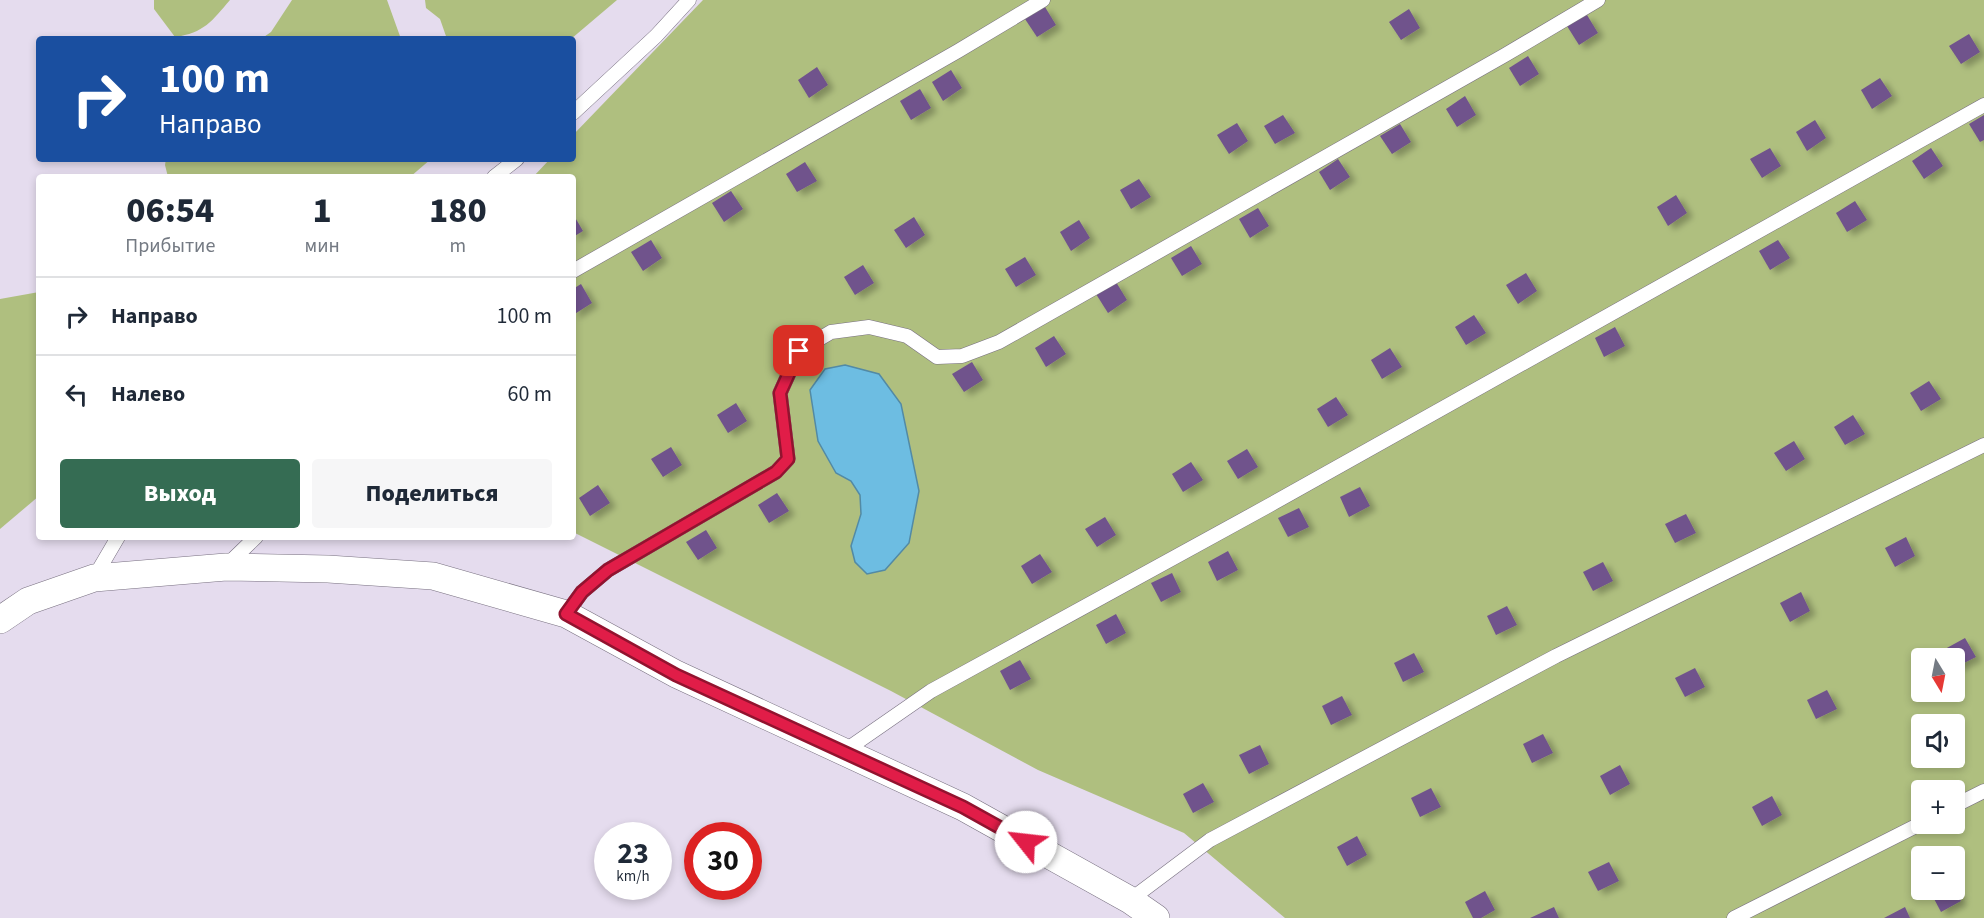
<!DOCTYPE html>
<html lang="ru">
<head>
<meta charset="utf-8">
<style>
	body { margin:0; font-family:"Source Sans 3",sans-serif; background:#f6f6f7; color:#1f2937; height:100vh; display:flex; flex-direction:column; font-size:22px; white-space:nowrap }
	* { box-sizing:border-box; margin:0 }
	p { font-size:20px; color:#747a83 }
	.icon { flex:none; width:33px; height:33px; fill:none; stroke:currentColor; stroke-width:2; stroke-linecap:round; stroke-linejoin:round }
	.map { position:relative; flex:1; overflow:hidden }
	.panel { position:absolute; left:36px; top:174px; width:540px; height:366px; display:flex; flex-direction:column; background:#fff; border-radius:6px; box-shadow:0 3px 9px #0003 }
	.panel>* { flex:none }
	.top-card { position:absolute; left:36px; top:36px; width:540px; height:126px; border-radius:6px; box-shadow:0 3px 9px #0003; background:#1a4fa0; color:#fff; overflow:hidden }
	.needle { width:39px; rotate:170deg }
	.controls { position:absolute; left:1911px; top:648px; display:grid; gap:12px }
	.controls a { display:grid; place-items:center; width:54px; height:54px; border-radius:6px; background:#fff; box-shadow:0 3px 9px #0003; font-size:30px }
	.speed { position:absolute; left:594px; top:822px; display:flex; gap:12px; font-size:30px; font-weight:700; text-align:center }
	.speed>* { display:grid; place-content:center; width:78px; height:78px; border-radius:50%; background:#fff; box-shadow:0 3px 9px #0003; line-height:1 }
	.speed small { font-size:15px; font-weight:400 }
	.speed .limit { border:9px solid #d22; background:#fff; color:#111 }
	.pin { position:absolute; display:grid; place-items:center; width:51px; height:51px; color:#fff; margin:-26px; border-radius:12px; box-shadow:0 3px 9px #0006 }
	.me { position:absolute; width:66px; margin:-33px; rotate:299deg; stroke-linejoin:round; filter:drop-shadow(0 0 4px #0008) }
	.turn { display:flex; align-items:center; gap:21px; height:126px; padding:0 24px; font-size:27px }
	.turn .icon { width:78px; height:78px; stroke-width:2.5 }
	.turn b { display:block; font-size:42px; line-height:51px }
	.eta { display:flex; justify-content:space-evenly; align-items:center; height:102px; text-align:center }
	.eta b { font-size:36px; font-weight:800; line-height:42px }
	.cta { display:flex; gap:12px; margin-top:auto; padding:12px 24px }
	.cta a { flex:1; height:69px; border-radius:6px; background:#356c53; color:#fff; font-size:24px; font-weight:800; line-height:69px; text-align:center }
	.cta a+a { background:#f6f6f7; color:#1f2937 }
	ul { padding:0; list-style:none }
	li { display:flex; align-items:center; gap:18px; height:78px; padding:0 24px; border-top:2px solid #e0e1e3 }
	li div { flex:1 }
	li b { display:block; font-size:22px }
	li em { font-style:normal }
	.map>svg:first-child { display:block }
</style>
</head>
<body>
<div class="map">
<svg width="1984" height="918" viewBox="0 0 1984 918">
	<defs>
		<filter id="shadow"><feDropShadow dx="6" dy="4" stdDeviation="3" flood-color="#0004"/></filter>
	</defs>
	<rect width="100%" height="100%" fill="#e5dcee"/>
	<g fill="#afbf7f" fill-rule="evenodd">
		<path d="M 154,0 L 230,0 C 212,21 204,33 175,37 L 154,9 Z"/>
		<polygon points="292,0 387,0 401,39 261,39 271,32"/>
		<polygon points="425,0 617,0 571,39 447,39 440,19 426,8"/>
		<path d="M 703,0 L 1984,0 L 1984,918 L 1285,918 L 1184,833 L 1038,770 L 891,691 L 573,532 L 573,177 L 533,177 L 550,159 L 573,159 L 573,135 ZM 1922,658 L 1954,658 L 1954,692 L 1922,692 ZM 1922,724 L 1954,724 L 1954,758 L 1922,758 ZM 1922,790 L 1954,790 L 1954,824 L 1922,824 ZM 1922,856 L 1954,856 L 1954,890 L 1922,890 Z"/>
		<polygon points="166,159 431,159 410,177 168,177 165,165"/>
		<polygon points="39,292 39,496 0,529 0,299"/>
	</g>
	<polygon fill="#6dbde2" stroke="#528aa5" stroke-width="1.5" points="845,365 879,374 901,404 919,491 909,543 885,570 867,574 855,562 851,546 861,514 860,495 851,481 836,473 818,441 810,390 825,369"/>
	<g fill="#70528c" filter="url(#shadow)">
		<polygon points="1045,7 1056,25 1037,37 1025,19"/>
		<polygon points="1409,9 1420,28 1401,40 1389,22"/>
		<polygon points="1587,15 1598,33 1579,45 1567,26"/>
		<polygon points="1969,34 1980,52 1961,64 1949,46"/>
		<polygon points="1528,56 1539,74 1520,86 1509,68"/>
		<polygon points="817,67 828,85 809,98 798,80"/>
		<polygon points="951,70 962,88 943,101 932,82"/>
		<polygon points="1880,78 1892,96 1872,109 1861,90"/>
		<polygon points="920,89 931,108 911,120 900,101"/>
		<polygon points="1465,96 1476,115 1457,127 1446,109"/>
		<polygon points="1283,115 1295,133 1275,144 1264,126"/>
		<polygon points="1984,115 1984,140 1980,142 1969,124"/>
		<polygon points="1815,120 1826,138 1807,151 1796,132"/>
		<polygon points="1237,123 1248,141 1229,154 1217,135"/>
		<polygon points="1400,124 1411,142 1392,154 1380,136"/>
		<polygon points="1770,148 1781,166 1762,178 1750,159"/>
		<polygon points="1931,148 1943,166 1924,179 1912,161"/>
		<polygon points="1338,159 1350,177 1330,190 1319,172"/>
		<polygon points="805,162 817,181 797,192 786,174"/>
		<polygon points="1139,179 1151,197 1131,209 1120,190"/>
		<polygon points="731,191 743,209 724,222 712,203"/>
		<polygon points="1676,195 1687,213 1668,226 1657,207"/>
		<polygon points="1855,201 1867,220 1847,232 1836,213"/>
		<polygon points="1258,208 1269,226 1250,238 1239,219"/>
		<polygon points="573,214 583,231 573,237"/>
		<polygon points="914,217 925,235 906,248 894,230"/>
		<polygon points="1079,220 1090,238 1071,251 1060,232"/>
		<polygon points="651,240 662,258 643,271 631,252"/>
		<polygon points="1778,240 1790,258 1770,270 1759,251"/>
		<polygon points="1191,246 1202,264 1182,276 1171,258"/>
		<polygon points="1025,257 1036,275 1016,287 1005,269"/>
		<polygon points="863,265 874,283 855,295 844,277"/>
		<polygon points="1526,273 1537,291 1518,304 1506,285"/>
		<polygon points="1116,282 1127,300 1108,313 1096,294"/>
		<polygon points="581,284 592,303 573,315 573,289"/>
		<polygon points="1474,315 1486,333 1466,345 1455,327"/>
		<polygon points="1615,327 1625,346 1604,357 1595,338"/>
		<polygon points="1054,336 1066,354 1046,367 1035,348"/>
		<polygon points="1390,348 1402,367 1382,379 1371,360"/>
		<polygon points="972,362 983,380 964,392 952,374"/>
		<polygon points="1929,381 1941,399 1921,411 1910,393"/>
		<polygon points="1336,397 1348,415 1328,427 1317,409"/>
		<polygon points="736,403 747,421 728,433 717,415"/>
		<polygon points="1853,415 1865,434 1845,445 1834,427"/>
		<polygon points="1794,441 1805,459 1786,471 1774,453"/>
		<polygon points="671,447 682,465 663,477 651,459"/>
		<polygon points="1247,449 1258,467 1238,479 1227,461"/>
		<polygon points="1191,462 1203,480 1183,492 1172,474"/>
		<polygon points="598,485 610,503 590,516 579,498"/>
		<polygon points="1360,487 1370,506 1349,517 1340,497"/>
		<polygon points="777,493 789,511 769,523 758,505"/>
		<polygon points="1299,508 1309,527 1288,537 1278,518"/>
		<polygon points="1686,514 1696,533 1675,543 1665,524"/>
		<polygon points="1105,517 1116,535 1097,547 1085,529"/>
		<polygon points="706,530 717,548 698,560 686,542"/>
		<polygon points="1906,537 1915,556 1895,567 1885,548"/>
		<polygon points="1228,551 1238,570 1217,581 1208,562"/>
		<polygon points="1040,554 1052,572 1032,584 1021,566"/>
		<polygon points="1603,562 1613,581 1593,591 1583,572"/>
		<polygon points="1172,573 1181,592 1161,602 1151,583"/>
		<polygon points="1801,592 1810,611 1790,622 1780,603"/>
		<polygon points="1507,606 1517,625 1496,635 1487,616"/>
		<polygon points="1116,614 1126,633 1106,644 1096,625"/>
		<polygon points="1965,638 1976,657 1954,668 1954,658 1950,658 1945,649"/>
		<polygon points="1414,653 1424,672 1403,682 1394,663"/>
		<polygon points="1020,660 1031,679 1010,690 1000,671"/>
		<polygon points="1695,668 1705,687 1685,697 1675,678"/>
		<polygon points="1827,690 1837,709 1816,719 1807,700"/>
		<polygon points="1342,696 1352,715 1331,725 1322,706"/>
		<polygon points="1543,734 1553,753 1532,763 1523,744"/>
		<polygon points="1260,745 1269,764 1249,774 1239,755"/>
		<polygon points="1620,765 1630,784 1610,795 1600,776"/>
		<polygon points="1203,783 1214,802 1193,813 1183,794"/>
		<polygon points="1431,788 1441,807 1420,817 1411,798"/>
		<polygon points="1772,796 1782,815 1762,826 1752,807"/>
		<polygon points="1357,836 1367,855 1347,866 1337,847"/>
		<polygon points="1609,862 1619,881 1598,891 1588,872"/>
		<polygon points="1937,890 1955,890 1961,901 1941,912 1931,893"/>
		<polygon points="1485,891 1495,910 1481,918 1473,918 1465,902"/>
		<polygon points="1554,907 1559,918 1530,918"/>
		<polygon points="1905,907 1910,918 1884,918"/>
	</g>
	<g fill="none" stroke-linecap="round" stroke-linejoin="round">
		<g stroke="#787080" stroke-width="15">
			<g id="lane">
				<polyline points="573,113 656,36 689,0"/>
				<polyline points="494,177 517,159"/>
				<polyline points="573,271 958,51 1043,0"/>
				<polyline points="227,565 256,537"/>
				<polyline points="94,578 118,537"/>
				<polyline points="566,614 582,592 608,570 776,472 788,459 780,393 799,351 831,332 869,327 907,336 937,357 962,356 999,342 1505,55 1598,0"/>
				<polyline points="843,752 931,691 1268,506 1984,105"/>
				<polyline points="1954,806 1984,791"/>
				<polyline points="1130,900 1210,840 1556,656 1984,445"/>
				<polyline points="1734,918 1922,823"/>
			</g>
		</g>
		<g stroke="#787080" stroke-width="28">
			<polyline id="street" points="0,620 28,601 94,578 226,567 328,569 433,576 566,614 676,674 963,807 1130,900 1156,918"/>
		</g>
		<use href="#lane" stroke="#fff" stroke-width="14"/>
		<use href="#street" stroke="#fff" stroke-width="27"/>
	</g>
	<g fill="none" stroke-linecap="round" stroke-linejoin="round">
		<g stroke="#92132f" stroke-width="15">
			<polyline id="route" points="799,351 780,393 788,459 776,472 608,570 582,592 566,614 676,675 963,807 1026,842"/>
		</g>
		<use href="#route" stroke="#e11d48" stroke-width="10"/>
	</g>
</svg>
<div class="controls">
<a><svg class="needle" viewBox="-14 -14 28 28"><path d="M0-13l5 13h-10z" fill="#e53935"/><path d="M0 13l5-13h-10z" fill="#747a83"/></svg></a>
<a><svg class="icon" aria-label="sound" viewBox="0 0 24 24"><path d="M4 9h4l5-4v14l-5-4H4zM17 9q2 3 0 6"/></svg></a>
<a>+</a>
<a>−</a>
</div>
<div class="speed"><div>23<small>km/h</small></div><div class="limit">30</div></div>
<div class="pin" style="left:799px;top:351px;background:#d93025"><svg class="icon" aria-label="arrive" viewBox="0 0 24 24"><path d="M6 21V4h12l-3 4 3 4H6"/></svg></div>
<svg class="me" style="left:1026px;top:842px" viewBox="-20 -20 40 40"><circle r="19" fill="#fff"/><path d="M0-13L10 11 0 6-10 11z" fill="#e11d48"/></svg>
<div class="top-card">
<div class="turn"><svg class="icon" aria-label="right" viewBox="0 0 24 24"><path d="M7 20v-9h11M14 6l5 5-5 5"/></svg><div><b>100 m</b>Направо</div></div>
</div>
<section class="panel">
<div class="eta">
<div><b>06:54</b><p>Прибытие</p></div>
<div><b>1</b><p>мин</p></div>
<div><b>180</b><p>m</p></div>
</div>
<ul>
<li><svg class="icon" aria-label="right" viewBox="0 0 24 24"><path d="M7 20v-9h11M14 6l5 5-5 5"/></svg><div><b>Направо</b></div><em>100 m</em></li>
<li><svg class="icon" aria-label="left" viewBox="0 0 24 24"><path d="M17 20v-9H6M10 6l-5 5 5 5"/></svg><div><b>Налево</b></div><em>60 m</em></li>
</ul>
<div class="cta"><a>Выход</a><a>Поделиться</a></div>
</section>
</div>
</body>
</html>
